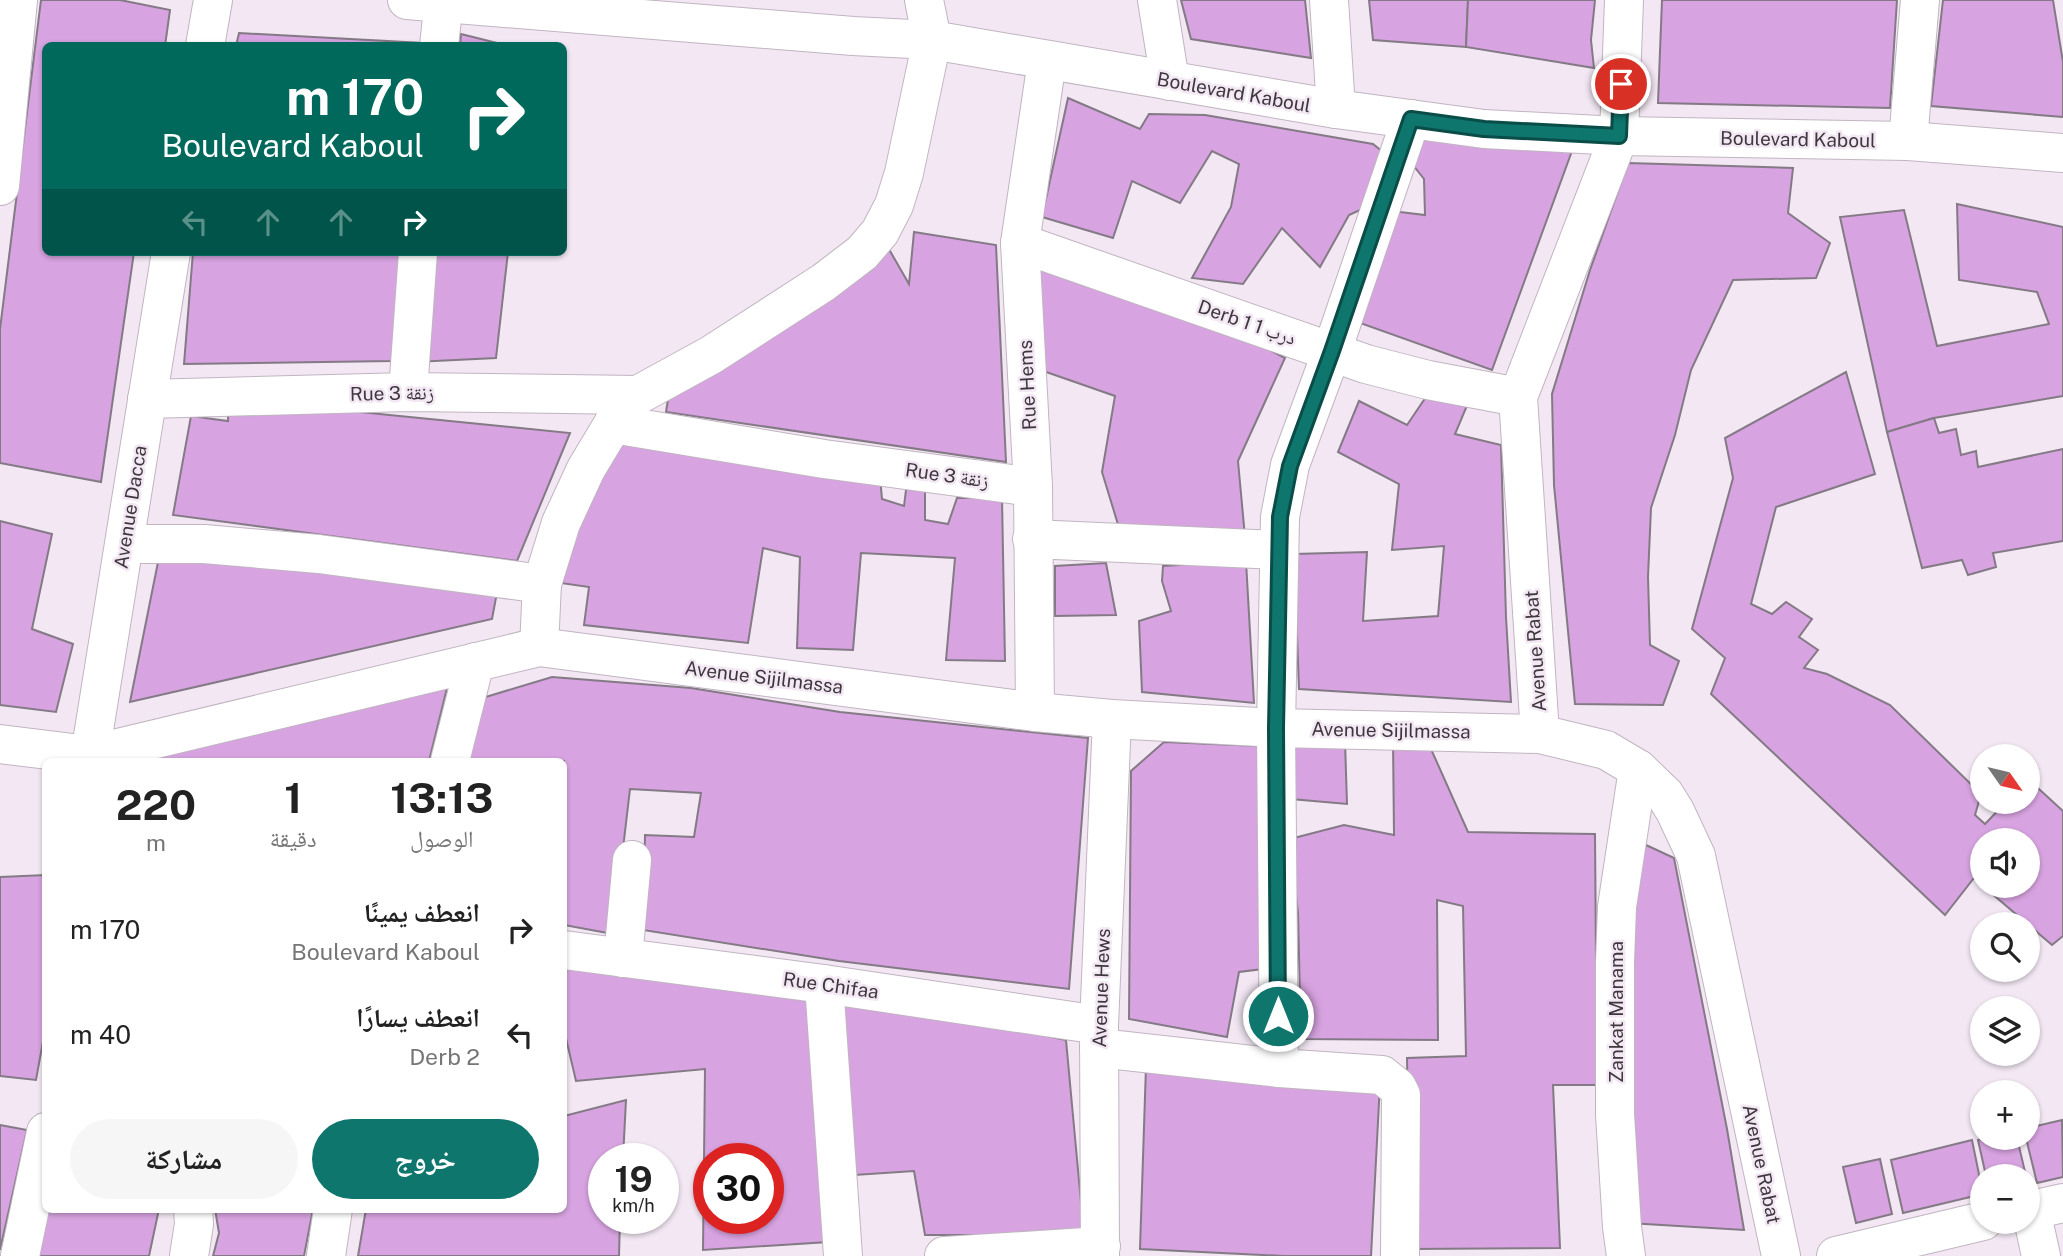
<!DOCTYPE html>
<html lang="ar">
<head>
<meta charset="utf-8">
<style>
	body { margin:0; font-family:"Public Sans","Noto Naskh Arabic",sans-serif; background:#f6f6f6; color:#222; direction:rtl; height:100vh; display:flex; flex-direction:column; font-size:26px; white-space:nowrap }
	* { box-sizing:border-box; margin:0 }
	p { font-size:23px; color:#767676 }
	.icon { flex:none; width:38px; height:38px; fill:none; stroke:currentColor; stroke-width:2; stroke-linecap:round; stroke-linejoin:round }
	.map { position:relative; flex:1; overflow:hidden; direction:ltr }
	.panel { position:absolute; left:42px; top:758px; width:525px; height:455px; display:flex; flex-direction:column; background:#fff; border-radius:10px; box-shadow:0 2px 5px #0004; direction:rtl }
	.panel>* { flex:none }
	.guide { position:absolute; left:42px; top:42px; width:525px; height:214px; border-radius:10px; box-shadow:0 2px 5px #0004; direction:rtl; background:#00695c; color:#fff; overflow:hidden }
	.needle { width:46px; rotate:124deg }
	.buttons { position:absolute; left:1970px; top:744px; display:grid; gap:14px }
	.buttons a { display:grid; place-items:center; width:70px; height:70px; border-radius:50%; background:#fff; box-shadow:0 2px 5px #0004; font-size:35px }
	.speed { position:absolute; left:588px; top:1143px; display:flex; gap:14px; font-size:35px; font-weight:700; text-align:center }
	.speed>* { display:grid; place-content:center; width:91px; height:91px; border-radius:50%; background:#fff; box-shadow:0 2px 5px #0004; line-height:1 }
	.speed small { font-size:18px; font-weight:400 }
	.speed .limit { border:10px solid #d22; background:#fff; color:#111 }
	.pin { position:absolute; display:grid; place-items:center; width:60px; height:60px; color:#fff; margin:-30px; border:4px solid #fff; border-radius:50%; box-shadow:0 2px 7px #0007 }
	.me { position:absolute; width:77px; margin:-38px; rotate:0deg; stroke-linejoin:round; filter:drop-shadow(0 0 5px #0008) }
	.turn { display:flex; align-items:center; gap:24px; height:147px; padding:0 28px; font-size:32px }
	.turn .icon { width:91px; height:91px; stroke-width:2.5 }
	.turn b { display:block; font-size:49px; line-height:60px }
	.lanes { display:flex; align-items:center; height:66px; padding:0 28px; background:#0003; justify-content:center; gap:35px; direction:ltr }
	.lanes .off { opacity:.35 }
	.eta { display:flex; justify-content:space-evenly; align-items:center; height:119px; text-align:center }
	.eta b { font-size:42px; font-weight:700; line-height:49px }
	.cta { display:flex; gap:14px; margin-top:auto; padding:14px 28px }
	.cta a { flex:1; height:80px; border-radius:42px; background:#0f766e; color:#fff; font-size:28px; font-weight:700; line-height:80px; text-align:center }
	.cta a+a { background:#f6f6f6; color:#222 }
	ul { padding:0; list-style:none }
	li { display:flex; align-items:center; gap:21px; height:105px; padding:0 28px }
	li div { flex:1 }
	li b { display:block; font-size:26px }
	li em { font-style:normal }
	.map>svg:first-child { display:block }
</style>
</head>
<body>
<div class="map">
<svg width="2063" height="1256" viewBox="0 0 2063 1256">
	<rect width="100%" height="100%" fill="#f2e7f3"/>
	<g fill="#d7a3e0" stroke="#837a85" stroke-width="2" fill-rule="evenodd">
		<polygon points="41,0 120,0 170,10 165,46 46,46 46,252 134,252 101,482 0,463 0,329"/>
		<polygon points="1181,0 1305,0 1311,58 1191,39"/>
		<polygon points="1369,0 1468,0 1466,47 1373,40"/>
		<polygon points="1468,0 1595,0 1591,40 1594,68 1466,47"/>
		<polygon points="1662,0 1897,0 1890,108 1658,103"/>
		<polygon points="1943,0 2053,0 2063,62 2063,117 1931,106"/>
		<polygon points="239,33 423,43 422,46 236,46"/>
		<polygon points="461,34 509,46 460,46"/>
		<polygon points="1068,98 1140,129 1149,114 1205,115 1373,144 1388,156 1371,205 1349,215 1320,267 1282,228 1243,284 1192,278 1231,207 1239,164 1212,151 1180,203 1132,181 1113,238 1042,217"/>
		<polygon points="1416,136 1576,140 1492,370 1346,318 1384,210 1425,215 1424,179 1405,155"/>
		<polygon points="1628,163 1793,168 1788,213 1830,243 1816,278 1733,280 1691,370 1675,435 1651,508 1648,577 1650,645 1679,661 1663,705 1575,704 1554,485 1552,394 1590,270"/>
		<polygon points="1957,204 2063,227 2063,396 1934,418 1887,432 1840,217 1904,210 1937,346 2049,324 2037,292 1959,280"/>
		<polygon points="914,232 996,245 1006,462 666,412 670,387 886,244 909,284"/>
		<polygon points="193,252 402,252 392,361 184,364"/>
		<polygon points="430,252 508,252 496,358 415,362"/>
		<polygon points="1031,262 1195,310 1285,358 1238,461 1245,537 1120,531 1102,472 1115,396 1029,366"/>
		<polygon points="1846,372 1875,474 1776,507 1751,604 1772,614 1786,602 1812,619 1799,637 1818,650 1804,668 1827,674 1890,705 1981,794 1975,815 1985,824 2006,802 2028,802 2028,779 2063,811 2063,936 2052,945 1983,886 2028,886 2028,840 1983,840 1983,885 1974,878 1945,915 1711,694 1725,658 1692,629 1733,478 1725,438"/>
		<polygon points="1430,391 1471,396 1455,434 1501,445 1506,617 1511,702 1299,689 1294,554 1367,552 1363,621 1438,616 1444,546 1392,550 1399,484 1338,452 1359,401 1407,425"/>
		<polygon points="228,399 570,433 517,561 173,515 191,416 228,421"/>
		<polygon points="1934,418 1939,433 1956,429 1961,455 1976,451 1978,467 2063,449 2063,541 1993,553 1996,567 1968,575 1962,560 1922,568 1887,432"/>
		<polygon points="612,428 880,477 882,499 904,506 907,482 925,481 925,520 948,524 957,498 1002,498 1005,661 946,660 955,558 861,553 853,650 797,648 800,557 763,548 748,643 584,625 589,587 554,582"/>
		<polygon points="0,521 52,534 32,629 73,644 56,712 0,705"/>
		<polygon points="161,547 499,582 492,619 130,702"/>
		<polygon points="1246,561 1254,703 1142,692 1139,621 1171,611 1162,581 1163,566"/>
		<polygon points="1106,563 1116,615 1055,616 1055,566"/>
		<polygon points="552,677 691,688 840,712 1088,738 1069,989 839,961 643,930 645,835 694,837 701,793 630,789 613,934 564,925 564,761 462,761 479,699"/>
		<polygon points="449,680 429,761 126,761"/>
		<polygon points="1289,735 1345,741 1347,804 1280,798"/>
		<polygon points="1393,740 1431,749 1468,832 1595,834 1597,1085 1553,1085 1560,1248 1410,1249 1407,1058 1466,1056 1463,906 1437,900 1438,1040 1301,1039 1298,913 1290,839 1344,825 1394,835"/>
		<polygon points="1164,742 1260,746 1271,968 1239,972 1227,1037 1129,1019 1131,771"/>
		<polygon points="1646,845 1674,858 1727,1129 1744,1230 1629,1223 1621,923"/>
		<polygon points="46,875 46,1025 36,1080 0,1076 0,877"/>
		<path d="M 567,959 L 823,996 L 828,1242 L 703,1250 L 705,1069 L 576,1081 L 564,1030 L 564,999 ZM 709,1158 L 768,1158 L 768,1218 L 709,1218 Z"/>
		<polygon points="833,991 1066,1040 1084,1235 925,1235 914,1171 855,1175"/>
		<polygon points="1146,1066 1380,1083 1371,1256 1283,1256 1140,1249"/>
		<polygon points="626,1100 623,1158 604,1158 604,1218 620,1218 619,1256 358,1256 366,1209 564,1209 564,1116"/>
		<polygon points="2062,1120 2063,1177 2037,1183 2026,1138 2028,1138 2028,1128"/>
		<polygon points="0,1125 27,1130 0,1250"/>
		<polygon points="1987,1138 2017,1138 2026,1176 1986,1176 1978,1140"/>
		<polygon points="1972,1140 1983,1194 1903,1213 1891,1160"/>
		<polygon points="1880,1159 1892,1214 1856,1223 1843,1167"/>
		<polygon points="46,1209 159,1209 149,1256 30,1256"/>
		<polygon points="215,1209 313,1209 304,1256 213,1256 219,1233"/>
	</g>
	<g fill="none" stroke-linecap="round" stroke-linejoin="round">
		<g stroke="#c0b5c1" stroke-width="40">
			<g id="minor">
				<polyline points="407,0 853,36 932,40 1336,109 1484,129 1619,136 1908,141 2063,153"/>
				<polyline points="1157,0 1170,81"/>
				<polyline points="1329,0 1336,109"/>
				<polyline points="205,46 213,0"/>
				<polyline points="439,46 444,0"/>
				<polyline points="1908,141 1920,0"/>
				<polyline points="0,186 18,0"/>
				<polyline points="1020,243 1366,364 1428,380 1518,397"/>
				<polyline points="408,392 418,252"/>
				<polyline points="147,399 408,392 638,395"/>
				<polyline points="613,424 824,459 1033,487"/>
				<polyline points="1032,539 1278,550"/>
				<polyline points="125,544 204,544 319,554 542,584"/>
				<polyline points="539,647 542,584 561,523 586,469 613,424 638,395 711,355 824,282 862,253 880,232 894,205 904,173 932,40 924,0"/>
				<polyline points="1035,712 1033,487 1020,243 1047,61"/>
				<polyline points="1540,734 1518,397 1619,136 1624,0"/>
				<polyline points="0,744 89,755 539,647 1035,712 1112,719 1276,728 1540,734 1606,750 1638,769 1665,795 1675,811 1696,856 1781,1256"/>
				<polyline points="89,761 171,252"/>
				<polyline points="450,761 475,662"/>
				<polyline points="564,950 824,984 1099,1025"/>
				<polyline points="623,958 632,860"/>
				<polyline points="824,984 843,1256"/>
				<polyline points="1099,1048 1279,1068 1382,1075 1397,1087 1401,1095 1400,1256"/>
				<polyline points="1279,1068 1276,728 1280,517 1290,465 1332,351 1411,119"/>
				<polyline points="2031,1210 2041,1256"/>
				<polyline points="2028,1211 2063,1203"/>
				<polyline points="20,1256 46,1132"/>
				<polyline points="189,1256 194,1224 193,1209"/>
				<polyline points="326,1256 333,1209"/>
				<polyline points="944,1256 1101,1246"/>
				<polyline points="1100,1256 1099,1025 1112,719"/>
				<polyline points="1626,1256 1622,1227 1615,1114 1615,962 1617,907 1638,769"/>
				<polyline points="1836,1256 1983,1221"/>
			</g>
		</g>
		<use href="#minor" stroke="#fff" stroke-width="38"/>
	</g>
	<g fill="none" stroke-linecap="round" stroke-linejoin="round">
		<g stroke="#0a4d48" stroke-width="18">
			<polyline id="route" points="1278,1016 1276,728 1280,517 1290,466 1332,351 1411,119 1484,129 1619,136 1621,84"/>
		</g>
		<use href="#route" stroke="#0f766e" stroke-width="12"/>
	</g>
	<g text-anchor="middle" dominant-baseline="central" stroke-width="5" stroke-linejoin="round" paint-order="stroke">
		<g font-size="19" fill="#3d383d" stroke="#f2e7f3">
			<text transform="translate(1234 92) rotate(10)">Boulevard Kaboul</text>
			<text transform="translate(1798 139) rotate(1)">Boulevard Kaboul</text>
			<text transform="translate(1247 322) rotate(19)">Derb 1 درب 1</text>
			<text transform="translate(1027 385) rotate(-93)">Rue Hems</text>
			<text transform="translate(392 393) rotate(-1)">Rue 3 زنقة</text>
			<text transform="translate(947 475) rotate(8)">Rue 3 زنقة</text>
			<text transform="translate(130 507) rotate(-81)">Avenue Dacca</text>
			<text transform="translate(1535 651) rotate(-94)">Avenue Rabat</text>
			<text transform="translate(764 677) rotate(7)">Avenue Sijilmassa</text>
			<text transform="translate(1391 730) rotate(1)">Avenue Sijilmassa</text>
			<text transform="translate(831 985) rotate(8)">Rue Chifaa</text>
			<text transform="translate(1101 988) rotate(-88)">Avenue Hews</text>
			<text transform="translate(1616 1012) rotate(-90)">Zankat Manama</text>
			<text transform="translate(1762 1164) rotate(78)">Avenue Rabat</text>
		</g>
	</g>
</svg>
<div class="buttons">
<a><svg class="needle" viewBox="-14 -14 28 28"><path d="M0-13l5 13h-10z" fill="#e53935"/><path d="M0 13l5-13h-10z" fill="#767676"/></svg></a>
<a><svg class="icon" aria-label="sound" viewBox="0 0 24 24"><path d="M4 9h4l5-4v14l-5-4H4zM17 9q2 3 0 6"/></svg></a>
<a><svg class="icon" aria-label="search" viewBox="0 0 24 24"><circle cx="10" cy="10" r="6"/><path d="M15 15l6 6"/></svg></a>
<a><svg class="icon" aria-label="layers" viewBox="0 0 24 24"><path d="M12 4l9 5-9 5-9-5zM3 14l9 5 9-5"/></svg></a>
<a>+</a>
<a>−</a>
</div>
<div class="speed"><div>19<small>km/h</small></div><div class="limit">30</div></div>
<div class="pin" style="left:1621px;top:84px;background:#d93025"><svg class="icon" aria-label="arrive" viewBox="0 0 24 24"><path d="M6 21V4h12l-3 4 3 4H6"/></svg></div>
<svg class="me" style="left:1278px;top:1016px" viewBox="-20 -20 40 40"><circle r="17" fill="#0f766e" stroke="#fff" stroke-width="3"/><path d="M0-11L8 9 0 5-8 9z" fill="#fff"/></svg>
<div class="guide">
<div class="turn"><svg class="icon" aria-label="right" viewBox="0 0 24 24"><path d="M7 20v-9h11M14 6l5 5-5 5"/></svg><div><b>170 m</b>Boulevard Kaboul</div></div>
<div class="lanes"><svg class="icon off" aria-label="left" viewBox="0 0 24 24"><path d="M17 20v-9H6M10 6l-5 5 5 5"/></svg><svg class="icon off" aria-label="ahead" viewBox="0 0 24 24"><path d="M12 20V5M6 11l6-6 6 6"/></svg><svg class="icon off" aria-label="ahead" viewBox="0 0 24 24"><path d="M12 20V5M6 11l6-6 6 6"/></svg><svg class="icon" aria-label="right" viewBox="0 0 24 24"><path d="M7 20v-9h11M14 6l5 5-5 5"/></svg></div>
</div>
<section class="panel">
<div class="eta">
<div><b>13:13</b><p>الوصول</p></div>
<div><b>1</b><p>دقيقة</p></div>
<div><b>220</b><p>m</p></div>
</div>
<ul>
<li><svg class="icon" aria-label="right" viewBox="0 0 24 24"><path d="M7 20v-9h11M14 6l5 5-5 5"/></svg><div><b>انعطف يمينًا</b><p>Boulevard Kaboul</p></div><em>170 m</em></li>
<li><svg class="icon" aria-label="left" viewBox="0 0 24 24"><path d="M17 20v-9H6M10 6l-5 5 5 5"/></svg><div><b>انعطف يسارًا</b><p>Derb 2</p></div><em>40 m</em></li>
</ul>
<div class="cta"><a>خروج</a><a>مشاركة</a></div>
</section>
</div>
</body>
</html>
